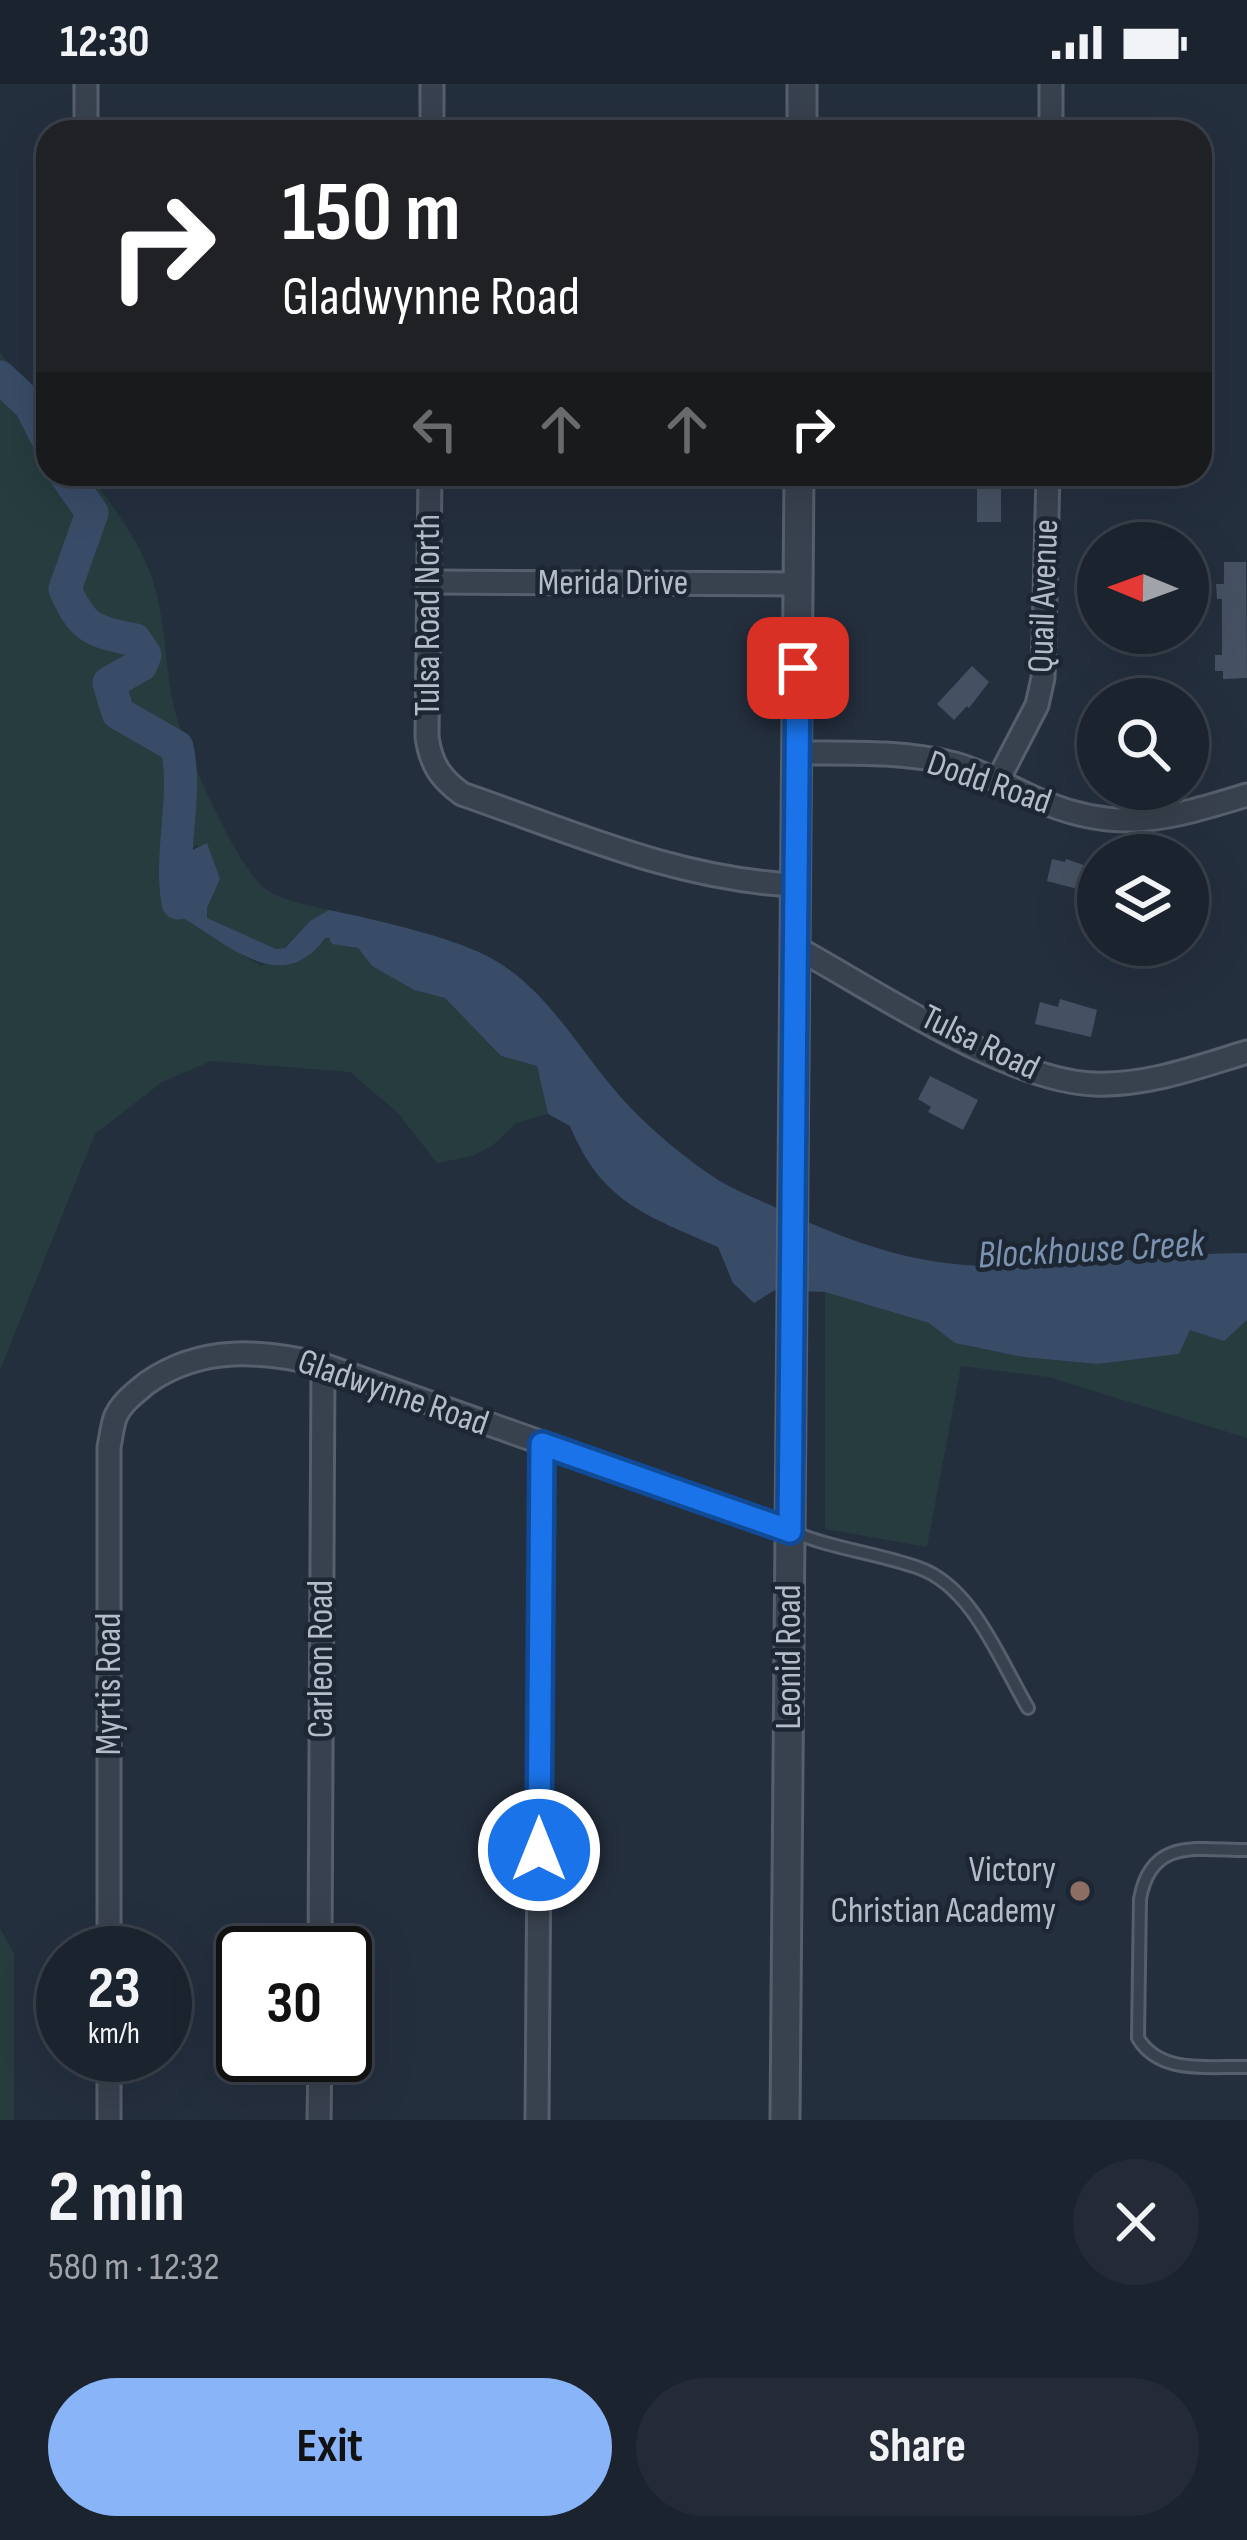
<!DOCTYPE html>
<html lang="en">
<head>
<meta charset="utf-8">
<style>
	body { margin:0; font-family:"Sofia Sans Condensed",sans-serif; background:#242b36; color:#f1f3f6; height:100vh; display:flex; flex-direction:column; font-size:45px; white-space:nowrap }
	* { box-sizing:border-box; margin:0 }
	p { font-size:39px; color:#a0a4aa }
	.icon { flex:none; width:66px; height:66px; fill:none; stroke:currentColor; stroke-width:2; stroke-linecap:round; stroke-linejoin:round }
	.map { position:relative; height:2036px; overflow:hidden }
	.side { display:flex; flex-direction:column; background:#1b232e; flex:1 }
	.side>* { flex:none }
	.top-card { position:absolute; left:36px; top:36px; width:1176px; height:366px; border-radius:36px; box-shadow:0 12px 48px #0002,0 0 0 3px #39404a; background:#202124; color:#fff; overflow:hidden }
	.needle { width:78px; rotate:271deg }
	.fabs { position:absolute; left:1077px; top:438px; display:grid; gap:24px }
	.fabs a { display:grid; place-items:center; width:132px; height:132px; border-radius:50%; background:#1b232e; box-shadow:0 12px 48px #0002,0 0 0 3px #39404a; font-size:60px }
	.speed { position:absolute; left:36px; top:1842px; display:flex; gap:24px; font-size:60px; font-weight:700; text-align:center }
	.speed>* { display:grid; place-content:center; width:156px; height:156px; border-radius:50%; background:#1b232e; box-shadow:0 12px 48px #0002,0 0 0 3px #39404a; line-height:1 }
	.speed small { font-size:30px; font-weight:400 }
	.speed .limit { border:6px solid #111; border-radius:18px; background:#fff; color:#111 }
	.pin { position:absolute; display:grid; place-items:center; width:102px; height:102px; color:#fff; margin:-51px; border-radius:24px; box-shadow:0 6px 18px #0006 }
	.me { position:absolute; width:132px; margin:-66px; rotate:0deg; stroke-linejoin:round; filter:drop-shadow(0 0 9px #0008) }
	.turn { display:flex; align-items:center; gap:42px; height:252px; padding:0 48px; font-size:54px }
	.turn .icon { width:156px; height:156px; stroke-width:2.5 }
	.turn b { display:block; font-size:84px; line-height:102px }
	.lanes { display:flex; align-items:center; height:114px; padding:0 48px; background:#0003; justify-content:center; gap:60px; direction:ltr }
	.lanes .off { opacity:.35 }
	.round { display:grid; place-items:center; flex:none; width:126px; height:126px; border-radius:63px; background:#242b36 }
	.overview { display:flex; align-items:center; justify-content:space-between; height:204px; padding:0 48px }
	h1 { font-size:72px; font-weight:700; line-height:90px }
	.button { display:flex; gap:24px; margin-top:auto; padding:24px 48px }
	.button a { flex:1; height:138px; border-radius:72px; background:#8ab4f8; color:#111; font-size:48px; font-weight:700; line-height:138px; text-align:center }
	.button a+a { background:#242b36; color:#f1f3f6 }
	.status { display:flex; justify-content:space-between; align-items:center; height:84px; padding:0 60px; background:#1b232e; direction:ltr }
	.status svg { height:33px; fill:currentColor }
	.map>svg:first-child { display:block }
</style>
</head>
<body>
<div class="status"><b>12:30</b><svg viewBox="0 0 49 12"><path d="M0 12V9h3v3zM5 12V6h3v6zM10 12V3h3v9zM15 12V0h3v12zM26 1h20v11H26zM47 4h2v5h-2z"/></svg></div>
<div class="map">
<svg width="1247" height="2036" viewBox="0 0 1247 2036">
	<rect width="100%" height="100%" fill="#242f3e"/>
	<g fill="#263c3f">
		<path d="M 0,268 L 48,333 L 48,390 L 89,390 C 110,418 135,451 148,484 C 166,527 164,574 173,619 C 181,658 233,774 261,801 C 276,816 309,821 329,826 L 310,837 L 284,864 L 276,865 L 207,835 L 207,824 L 220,795 L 197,761 L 172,776 L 183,834 L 261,882 L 325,854 L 358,864 L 372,882 L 414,906 L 445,914 L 501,972 L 537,982 L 548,1030 L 516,1039 L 492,1062 L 472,1072 L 437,1079 L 397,1028 L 350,988 L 211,977 L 162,998 L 95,1050 L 0,1286 Z"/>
		<polygon points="825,1208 929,1239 956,1259 1023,1273 1097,1280 1179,1270 1190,1246 1247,1236 1247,1354 1048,1293 961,1282 927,1463 825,1445"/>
		<polygon points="0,1844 14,1870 14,2036 0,2036"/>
	</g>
	<path fill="#394c67" d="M 207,759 L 220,795 L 207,824 L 207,834 L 276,865 L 285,864 L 310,837 L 329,826 C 373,835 448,852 487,872 C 544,901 578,964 618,1010 C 644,1040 682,1072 715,1094 C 735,1107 760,1116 781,1126 C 833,1150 888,1172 946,1179 C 1045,1192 1147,1169 1247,1169 L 1247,1236 L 1224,1257 L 1190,1246 L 1179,1270 L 1097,1280 L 1023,1273 L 955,1259 L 929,1239 L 825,1208 L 775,1206 L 754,1219 L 733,1199 L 718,1163 C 646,1131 602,1119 570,1042 L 548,1030 L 537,982 L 501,972 L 445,914 L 414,906 L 372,882 L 358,864 L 332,860 L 329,854 L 325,854 C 282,914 228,860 183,834 L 174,823 L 163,786 L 172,776 Z"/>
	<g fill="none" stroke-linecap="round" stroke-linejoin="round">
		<g stroke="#394c67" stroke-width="33">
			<polyline points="0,293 31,322 48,356"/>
			<path d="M 65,390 L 92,429 L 65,505 C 83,546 93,547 135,556 L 145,571 L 141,581 L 109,599 L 118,629 L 177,663 C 188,713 169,767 178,819"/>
		</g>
	</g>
	<g fill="#455162">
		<rect x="977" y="390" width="24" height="48"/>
		<polygon points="1224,478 1246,478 1247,594 1223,595 1223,587 1215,587 1215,571 1222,571 1222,515 1217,515 1216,500 1224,500"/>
		<polygon points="972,582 989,598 969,624 967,622 954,636 937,620"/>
		<polygon points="1052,775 1065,778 1066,775 1095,785 1089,808 1047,797"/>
		<polygon points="1060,915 1097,926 1091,953 1035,940 1040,918 1058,923"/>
		<polygon points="930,992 978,1016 963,1046 928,1028 931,1023 918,1015"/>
	</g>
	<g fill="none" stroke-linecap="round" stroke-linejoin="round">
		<g stroke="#565f6c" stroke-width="16">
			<g id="service">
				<path d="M 791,1447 C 832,1465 877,1469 919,1484 C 973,1503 1000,1577 1028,1624"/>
				<path d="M 1247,1766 C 1197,1766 1151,1753 1140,1815 L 1138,1954 C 1160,1991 1209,1982 1247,1983"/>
			</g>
		</g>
		<g stroke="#565f6c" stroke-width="27">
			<g id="minor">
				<polyline points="86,0 86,48"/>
				<polyline points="432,48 511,48"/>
				<polyline points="432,48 432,0"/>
				<polyline points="1051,48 1051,0"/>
				<path d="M 430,390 L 427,653 C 431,680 440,694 462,710 C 572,748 678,796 796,801"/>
				<polyline points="429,498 798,500"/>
				<path d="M 797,669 C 850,669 903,667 955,680 C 988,689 1017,708 1048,720 C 1123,750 1174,733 1247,711"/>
				<polyline points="998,696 1037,621 1043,594 1048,390"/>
				<path d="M 795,863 C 874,906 1007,997 1094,1000 C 1147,1002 1198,983 1247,968"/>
				<path d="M 109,1869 L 109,1363 C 111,1354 112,1343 115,1334 C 121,1319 135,1309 147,1299 C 201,1261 262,1266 323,1281 L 790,1447"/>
				<polyline points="320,1869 323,1281"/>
				<polyline points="109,2036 109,1971"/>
				<polyline points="319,2036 320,1971"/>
				<polyline points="537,2036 542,1360"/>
			</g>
		</g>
		<g stroke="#565f6c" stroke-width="33">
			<g id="tertiary">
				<polyline points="802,48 802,0"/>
				<polyline points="785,2036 799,390"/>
			</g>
		</g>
		<use href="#service" stroke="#38414e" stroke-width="10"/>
		<use href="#minor" stroke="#38414e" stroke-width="21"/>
		<use href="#tertiary" stroke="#38414e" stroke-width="27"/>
	</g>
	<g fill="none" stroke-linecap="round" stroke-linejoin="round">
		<g stroke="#114b97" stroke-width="30">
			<polyline id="route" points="539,1766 542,1360 790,1447 798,584"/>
		</g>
		<use href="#route" stroke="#1a73e8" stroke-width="21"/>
	</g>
	<circle fill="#8d6e63" stroke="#1d2633" stroke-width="4.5" cx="1080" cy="1807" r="12"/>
	<g text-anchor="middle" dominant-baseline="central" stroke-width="9" stroke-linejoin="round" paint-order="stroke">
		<g font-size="36" fill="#b4bcc9" stroke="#1d2633">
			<text x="613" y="499">Merida Drive</text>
			<text transform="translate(1044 512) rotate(-88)">Quail Avenue</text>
			<text transform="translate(428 531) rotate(-90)">Tulsa Road North</text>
			<text transform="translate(989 699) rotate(19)">Dodd Road</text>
			<text transform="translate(980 959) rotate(26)">Tulsa Road</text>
			<text transform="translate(393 1309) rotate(19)">Gladwynne Road</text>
			<text transform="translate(789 1573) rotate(-90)">Leonid Road</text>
			<text transform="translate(321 1575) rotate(-90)">Carleon Road</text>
			<text transform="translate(109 1600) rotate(-90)">Myrtis Road</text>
		</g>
		<g font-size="36" fill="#b4bcc9" stroke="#1d2633" text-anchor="end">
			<text x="1056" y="1786">Victory<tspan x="1056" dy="41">Christian Academy</tspan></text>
		</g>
		<g font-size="39" font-style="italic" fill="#7c92b1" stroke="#1d2633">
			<text transform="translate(1091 1166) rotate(-3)">Blockhouse Creek</text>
		</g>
	</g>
</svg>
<div class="fabs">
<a><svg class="needle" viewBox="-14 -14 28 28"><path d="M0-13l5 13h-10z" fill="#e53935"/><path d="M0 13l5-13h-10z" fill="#a0a4aa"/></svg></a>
<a><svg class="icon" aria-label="search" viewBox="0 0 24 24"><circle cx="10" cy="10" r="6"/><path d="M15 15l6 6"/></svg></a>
<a><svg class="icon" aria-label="layers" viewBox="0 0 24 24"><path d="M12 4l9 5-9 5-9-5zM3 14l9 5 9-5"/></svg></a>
</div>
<div class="speed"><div>23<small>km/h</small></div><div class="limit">30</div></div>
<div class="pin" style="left:798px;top:584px;background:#d93025"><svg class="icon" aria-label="arrive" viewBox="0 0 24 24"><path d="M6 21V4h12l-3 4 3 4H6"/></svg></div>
<svg class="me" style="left:539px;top:1766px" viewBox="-20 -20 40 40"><circle r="17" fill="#1a73e8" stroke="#fff" stroke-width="3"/><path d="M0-11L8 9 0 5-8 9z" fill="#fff"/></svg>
<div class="top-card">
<div class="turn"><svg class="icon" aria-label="right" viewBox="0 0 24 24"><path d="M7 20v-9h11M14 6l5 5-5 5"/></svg><div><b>150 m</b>Gladwynne Road</div></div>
<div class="lanes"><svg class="icon off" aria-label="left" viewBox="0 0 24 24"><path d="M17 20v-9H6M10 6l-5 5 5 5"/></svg><svg class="icon off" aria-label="ahead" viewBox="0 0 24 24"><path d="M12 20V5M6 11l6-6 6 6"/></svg><svg class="icon off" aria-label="ahead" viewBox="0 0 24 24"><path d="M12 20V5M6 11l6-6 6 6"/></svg><svg class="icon" aria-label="right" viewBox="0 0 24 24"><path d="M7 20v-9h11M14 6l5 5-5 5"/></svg></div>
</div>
</div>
<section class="side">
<div class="overview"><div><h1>2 min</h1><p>580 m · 12:32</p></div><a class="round"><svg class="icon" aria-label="close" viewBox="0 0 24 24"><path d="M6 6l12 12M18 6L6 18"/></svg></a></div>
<div class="button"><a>Exit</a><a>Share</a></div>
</section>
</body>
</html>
